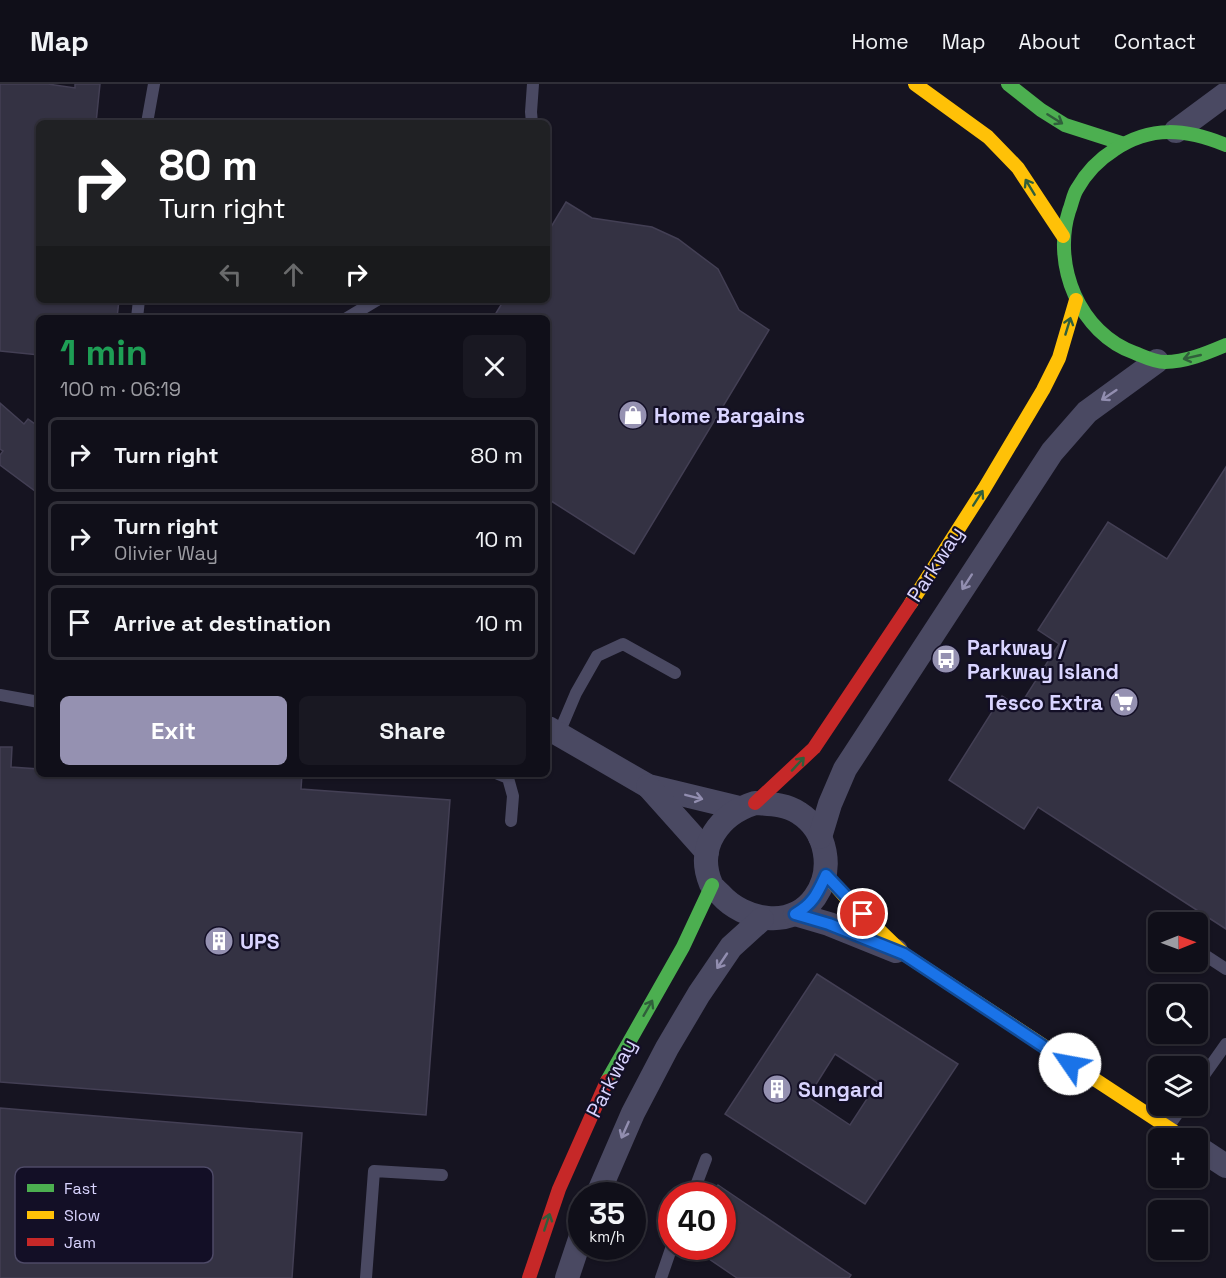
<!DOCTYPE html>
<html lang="en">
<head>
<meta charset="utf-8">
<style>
	body { margin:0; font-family:"Space Grotesk",sans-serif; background:#191822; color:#f1f3f6; height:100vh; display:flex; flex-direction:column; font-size:22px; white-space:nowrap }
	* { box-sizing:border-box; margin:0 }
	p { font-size:20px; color:#9c9ca2 }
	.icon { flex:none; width:33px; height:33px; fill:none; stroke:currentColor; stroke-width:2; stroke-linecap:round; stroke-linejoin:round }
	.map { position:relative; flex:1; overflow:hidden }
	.sheet { position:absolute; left:36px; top:231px; width:514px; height:462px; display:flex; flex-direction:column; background:#100f19; border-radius:9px; box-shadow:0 2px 4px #0004,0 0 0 2px #302f38 }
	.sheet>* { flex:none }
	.top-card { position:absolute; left:36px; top:36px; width:514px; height:183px; border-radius:9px; box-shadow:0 2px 4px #0004,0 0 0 2px #302f38; background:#202124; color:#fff; overflow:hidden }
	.needle { width:39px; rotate:89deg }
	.controls { position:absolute; left:1148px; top:828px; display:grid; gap:12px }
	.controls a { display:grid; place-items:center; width:60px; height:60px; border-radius:9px; background:#100f19; box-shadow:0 2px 4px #0004,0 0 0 2px #302f38; font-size:30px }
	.speed { position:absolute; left:568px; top:1098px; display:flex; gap:12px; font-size:30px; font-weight:700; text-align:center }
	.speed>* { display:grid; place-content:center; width:78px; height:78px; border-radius:50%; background:#100f19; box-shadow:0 2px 4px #0004,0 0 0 2px #302f38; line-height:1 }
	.speed small { font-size:15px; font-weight:400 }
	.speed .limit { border:9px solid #d22; background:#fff; color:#111 }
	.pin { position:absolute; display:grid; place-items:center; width:51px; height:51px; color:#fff; margin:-26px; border:3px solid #fff; border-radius:50%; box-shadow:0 2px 6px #0007 }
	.me { position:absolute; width:66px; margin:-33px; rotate:303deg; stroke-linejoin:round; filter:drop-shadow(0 0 4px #0008) }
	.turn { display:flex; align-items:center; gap:21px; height:126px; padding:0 24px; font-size:27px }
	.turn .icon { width:78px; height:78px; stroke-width:2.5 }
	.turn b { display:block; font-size:42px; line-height:51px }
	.lanes { display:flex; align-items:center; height:57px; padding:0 24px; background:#0003; justify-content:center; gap:30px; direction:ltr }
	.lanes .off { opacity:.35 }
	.round { display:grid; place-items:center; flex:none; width:63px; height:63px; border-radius:9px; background:#191822 }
	.overview { display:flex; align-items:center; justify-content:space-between; height:102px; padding:0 24px }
	h1 { font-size:36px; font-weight:800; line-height:45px; color:#1e9e55 }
	.cta { display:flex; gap:12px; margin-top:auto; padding:12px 24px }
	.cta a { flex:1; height:69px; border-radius:9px; background:#9591b1; color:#fff; font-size:24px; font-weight:800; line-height:69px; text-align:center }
	.cta a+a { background:#191822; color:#f1f3f6 }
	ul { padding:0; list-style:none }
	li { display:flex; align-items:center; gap:18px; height:75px; margin:0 12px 9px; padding:0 12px; border:3px solid #302f38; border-radius:9px }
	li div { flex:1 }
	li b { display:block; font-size:22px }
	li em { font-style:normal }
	header { display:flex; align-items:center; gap:36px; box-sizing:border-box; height:84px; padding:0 30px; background:#100f19; border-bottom:2px solid #302f38 }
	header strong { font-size:28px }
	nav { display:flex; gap:33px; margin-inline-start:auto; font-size:21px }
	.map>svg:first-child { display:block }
</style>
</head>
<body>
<header>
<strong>Map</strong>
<nav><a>Home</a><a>Map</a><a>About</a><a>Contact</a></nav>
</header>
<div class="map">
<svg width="1226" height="1194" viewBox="0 0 1226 1194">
	<rect width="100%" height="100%" fill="#161421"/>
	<g fill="#343243" stroke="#433f54" stroke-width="1.5" fill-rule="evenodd">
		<polygon points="0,0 48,0 75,4 75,0 100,0 96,39 39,39 39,216 119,216 117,234 92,231 92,234 39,234 39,271 0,267"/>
		<polygon points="566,118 592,134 652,143 678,155 718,185 739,226 769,246 634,470 548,415 548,234 493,234 504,216 548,216 548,148"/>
		<polygon points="0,319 24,340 28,335 39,343 39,410 0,381 0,371 3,367 0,365"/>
		<polygon points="1226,383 1226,845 1038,723 1024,745 949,696 1002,612 1019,623 1059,560 1038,546 1108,438 1167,475"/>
		<polygon points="0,663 12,663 11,683 39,685 39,690 302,690 301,705 450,716 426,1031 0,998"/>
		<path d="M 817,890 L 958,980 L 865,1120 L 725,1030 ZM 835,970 L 878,998 L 850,1041 L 808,1013 Z"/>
		<polygon points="0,1024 302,1049 292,1194 0,1194"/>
		<polygon points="718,1101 851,1191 849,1194 737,1194 690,1162 723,1162 723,1112 711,1112"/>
	</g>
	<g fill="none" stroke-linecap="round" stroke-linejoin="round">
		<g stroke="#4a4962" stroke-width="12">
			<polyline points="147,39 154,0"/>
			<polyline points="532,39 531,28 533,0"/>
			<polyline points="137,234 139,216"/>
			<polyline points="347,234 377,216"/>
			<polyline points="0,611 39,618"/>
			<polyline points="559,649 576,609 597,572 623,560 675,589"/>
			<polyline points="498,690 508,694 513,712 511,737"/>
			<polyline points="1197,866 1226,885"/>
			<polyline points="1197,1001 1226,960"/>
			<polyline points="1168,1043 1183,1022"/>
			<polyline points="692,1112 706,1075"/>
			<polyline points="366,1194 374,1087 442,1091"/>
			<polyline points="661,1194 672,1162"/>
		</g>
		<g stroke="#4a4962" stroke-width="24">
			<polyline points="1176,47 1226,10"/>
			<polyline points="548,644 648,702 739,724"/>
			<polyline points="648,702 707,768"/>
			<path d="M 755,719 C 770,720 786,720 799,729 C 827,747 834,786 815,813 C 792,846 744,837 720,810 C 717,807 713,804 711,800 C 695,762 720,730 755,719 Z"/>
			<polyline points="820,753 830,720 845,685 1052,368 1087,328 1157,277"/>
			<polyline points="795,830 829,840 896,867"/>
			<polyline points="1197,1063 1226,1082"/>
			<polyline points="597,1112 633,1029 667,964 699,910 731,863 762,835"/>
			<polyline points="567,1194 582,1149"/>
		</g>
		<g stroke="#4caf50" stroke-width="14">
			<polyline points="1008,0 1041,26 1065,41 1121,59"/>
			<path d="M 1226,61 C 1186,45 1151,41 1114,66 C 1098,76 1086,89 1077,105 C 1073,111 1072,120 1069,127 C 1052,181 1079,249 1135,269 C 1145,273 1154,278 1165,278 C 1186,278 1207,269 1226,261"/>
			<polyline points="607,997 683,863 712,801"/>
		</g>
		<g stroke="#ffc107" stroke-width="14">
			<polyline points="915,0 988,53 1018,84 1063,152"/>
			<polyline points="911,519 984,405 1043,306 1059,274 1076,216"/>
			<polyline points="826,791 849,817 904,870 1184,1054"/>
		</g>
		<g stroke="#c62828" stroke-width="14">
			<polyline points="755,719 814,664 911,519"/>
			<polyline points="529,1194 559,1105 607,997"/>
		</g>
	</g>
	<defs><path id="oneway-shaft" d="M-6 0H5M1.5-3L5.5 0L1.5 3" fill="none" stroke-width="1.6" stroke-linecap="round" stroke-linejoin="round" transform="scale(1.5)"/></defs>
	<g stroke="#305f3b">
		<use href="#oneway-shaft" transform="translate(1055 35) rotate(32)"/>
		<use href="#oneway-shaft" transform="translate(1030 103) rotate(-121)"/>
		<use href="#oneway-shaft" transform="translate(1068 242) rotate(-73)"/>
		<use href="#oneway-shaft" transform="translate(1192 273) rotate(167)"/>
		<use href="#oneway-shaft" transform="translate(978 414) rotate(-57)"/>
		<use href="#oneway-shaft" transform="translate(798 680) rotate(-47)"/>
		<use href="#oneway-shaft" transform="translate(648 924) rotate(-60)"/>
		<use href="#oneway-shaft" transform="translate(547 1138) rotate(-72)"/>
	</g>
	<g stroke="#928eb0">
		<use href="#oneway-shaft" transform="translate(1109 311) rotate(146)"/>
		<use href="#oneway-shaft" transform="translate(967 498) rotate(123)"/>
		<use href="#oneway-shaft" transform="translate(694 713) rotate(14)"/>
		<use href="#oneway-shaft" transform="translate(722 877) rotate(124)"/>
		<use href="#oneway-shaft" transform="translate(625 1046) rotate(114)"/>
	</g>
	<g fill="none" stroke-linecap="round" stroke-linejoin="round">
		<g stroke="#114b97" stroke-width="15">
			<path id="route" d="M 863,830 L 826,791 C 817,810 813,820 795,830 L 829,840 L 904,870 L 1070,980"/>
		</g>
		<use href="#route" stroke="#1a73e8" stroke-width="10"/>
	</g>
	<defs>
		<g id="shop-disc" transform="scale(1.5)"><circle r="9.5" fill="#9591b1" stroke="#130f26"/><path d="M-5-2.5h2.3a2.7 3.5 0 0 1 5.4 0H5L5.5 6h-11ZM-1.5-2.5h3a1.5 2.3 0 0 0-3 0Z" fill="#fff"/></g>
		<g id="bus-disc" transform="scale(1.5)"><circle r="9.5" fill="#9591b1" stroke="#130f26"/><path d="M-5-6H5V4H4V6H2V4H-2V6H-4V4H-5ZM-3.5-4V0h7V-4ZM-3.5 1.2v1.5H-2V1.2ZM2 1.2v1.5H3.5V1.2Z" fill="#fff"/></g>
		<g id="supermarket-disc" transform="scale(1.5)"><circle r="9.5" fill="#9591b1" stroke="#130f26"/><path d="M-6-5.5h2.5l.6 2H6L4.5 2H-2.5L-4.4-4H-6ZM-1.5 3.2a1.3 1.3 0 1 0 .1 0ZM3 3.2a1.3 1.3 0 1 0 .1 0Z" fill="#fff"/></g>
		<g id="building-disc" transform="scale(1.5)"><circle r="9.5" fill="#9591b1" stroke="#130f26"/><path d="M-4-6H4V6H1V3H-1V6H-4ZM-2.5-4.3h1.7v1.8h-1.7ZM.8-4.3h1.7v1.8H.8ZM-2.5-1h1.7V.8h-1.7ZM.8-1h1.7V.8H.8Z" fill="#fff"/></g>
	</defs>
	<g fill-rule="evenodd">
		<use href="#shop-disc" x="633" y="331"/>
		<use href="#bus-disc" x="946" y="575"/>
		<use href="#supermarket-disc" x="1124" y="618"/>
		<use href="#building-disc" x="219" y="857"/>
		<use href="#building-disc" x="777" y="1005"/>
	</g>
	<g text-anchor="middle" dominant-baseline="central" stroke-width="4.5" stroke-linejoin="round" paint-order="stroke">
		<g font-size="21" font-weight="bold" fill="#d9d4ff" stroke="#130f26" text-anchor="start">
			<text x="654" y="331">Home Bargains</text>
			<text x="967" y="563">Parkway /<tspan x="967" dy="24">Parkway Island</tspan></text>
			<text x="1103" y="618" text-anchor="end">Tesco Extra</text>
			<text x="240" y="857">UPS</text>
			<text x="798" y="1005">Sungard</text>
		</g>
		<g font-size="21" fill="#d9d4ff" stroke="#130f26">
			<text transform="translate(935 480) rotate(-57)">Parkway</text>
			<text transform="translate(611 994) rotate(-63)">Parkway</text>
		</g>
	</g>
	<rect x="15" y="1083" width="198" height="96" rx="9" fill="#130f26" stroke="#4e4a67" stroke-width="1.5"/>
	<rect x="27" y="1100" width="27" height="8" fill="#4caf50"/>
	<rect x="27" y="1127" width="27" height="8" fill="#ffc107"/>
	<rect x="27" y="1154" width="27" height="8" fill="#c62828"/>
	<g font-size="16" fill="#d9d4ff">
		<text x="64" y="1110">Fast</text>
		<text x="64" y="1137">Slow</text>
		<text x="64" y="1164">Jam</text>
	</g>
</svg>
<div class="controls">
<a><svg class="needle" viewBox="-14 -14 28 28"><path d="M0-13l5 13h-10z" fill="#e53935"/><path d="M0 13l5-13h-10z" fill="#9c9ca2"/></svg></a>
<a><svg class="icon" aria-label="search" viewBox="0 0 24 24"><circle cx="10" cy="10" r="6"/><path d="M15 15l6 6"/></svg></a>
<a><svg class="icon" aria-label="layers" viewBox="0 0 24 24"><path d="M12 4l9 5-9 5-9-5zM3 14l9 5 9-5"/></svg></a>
<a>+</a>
<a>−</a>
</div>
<div class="speed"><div>35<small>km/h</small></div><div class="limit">40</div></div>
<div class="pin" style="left:863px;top:830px;background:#d93025"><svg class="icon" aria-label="arrive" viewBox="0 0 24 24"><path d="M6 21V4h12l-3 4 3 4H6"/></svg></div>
<svg class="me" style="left:1070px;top:980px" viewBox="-20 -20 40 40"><circle r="19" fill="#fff"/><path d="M0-13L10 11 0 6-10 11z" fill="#1a73e8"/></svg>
<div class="top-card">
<div class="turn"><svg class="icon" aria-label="right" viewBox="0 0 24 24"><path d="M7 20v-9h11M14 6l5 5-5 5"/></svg><div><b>80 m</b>Turn right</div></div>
<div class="lanes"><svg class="icon off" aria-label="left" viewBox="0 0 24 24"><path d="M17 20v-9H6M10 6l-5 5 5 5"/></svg><svg class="icon off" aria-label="ahead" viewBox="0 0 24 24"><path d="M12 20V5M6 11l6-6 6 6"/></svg><svg class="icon" aria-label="right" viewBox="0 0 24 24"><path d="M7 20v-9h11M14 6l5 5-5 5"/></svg></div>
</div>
<section class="sheet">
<div class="overview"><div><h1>1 min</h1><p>100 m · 06:19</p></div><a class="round"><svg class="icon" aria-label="close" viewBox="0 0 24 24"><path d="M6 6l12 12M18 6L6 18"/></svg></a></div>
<ul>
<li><svg class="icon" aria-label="right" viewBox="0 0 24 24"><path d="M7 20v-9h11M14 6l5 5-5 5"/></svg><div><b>Turn right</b></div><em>80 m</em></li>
<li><svg class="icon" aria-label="right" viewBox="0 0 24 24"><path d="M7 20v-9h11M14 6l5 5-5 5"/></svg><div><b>Turn right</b><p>Olivier Way</p></div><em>10 m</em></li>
<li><svg class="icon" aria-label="arrive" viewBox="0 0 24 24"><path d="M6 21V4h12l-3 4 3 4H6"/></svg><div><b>Arrive at destination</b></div><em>10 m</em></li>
</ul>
<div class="cta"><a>Exit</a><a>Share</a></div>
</section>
</div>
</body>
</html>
